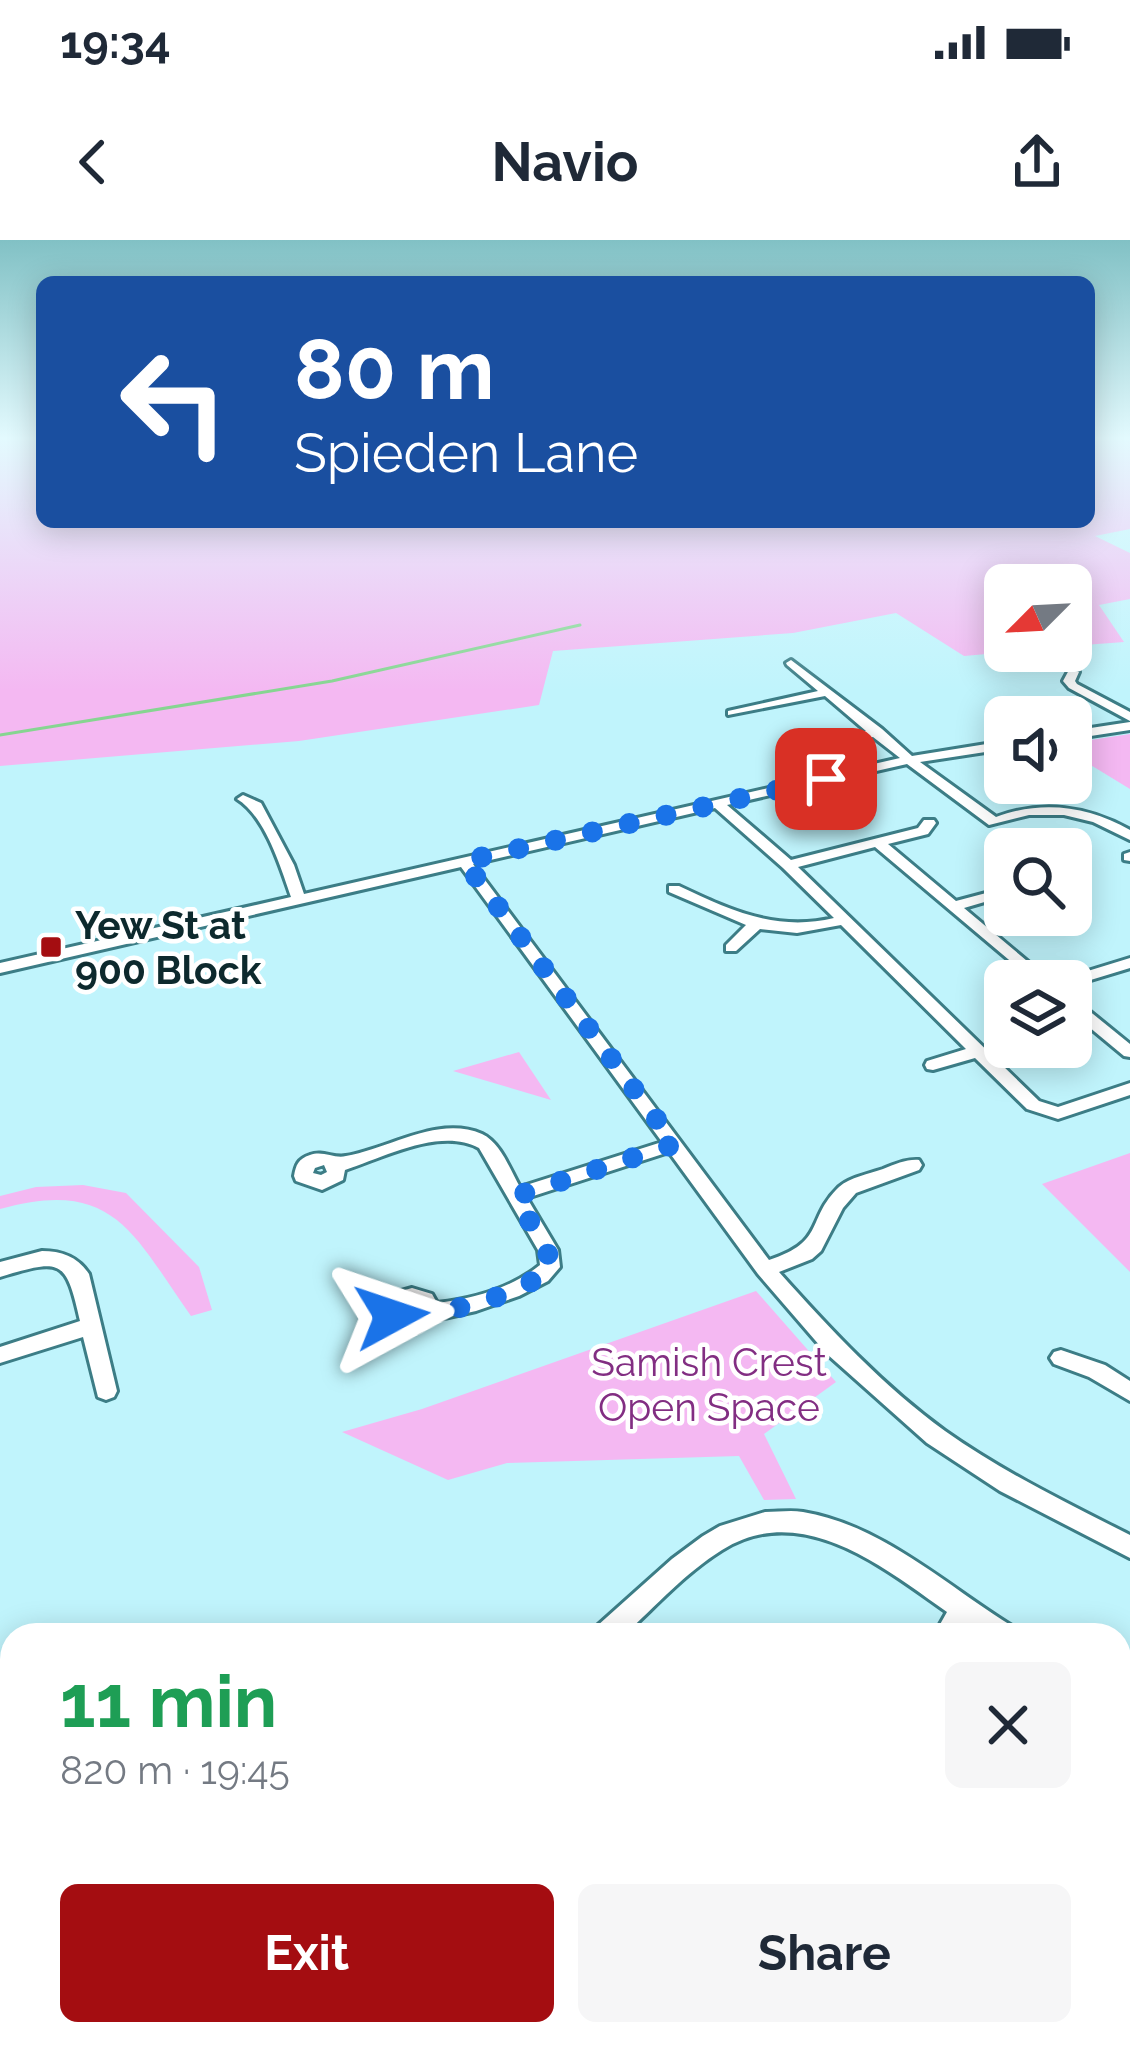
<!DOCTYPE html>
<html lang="en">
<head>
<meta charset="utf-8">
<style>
	body { margin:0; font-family:Raleway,sans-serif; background:#f6f6f7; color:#1f2937; height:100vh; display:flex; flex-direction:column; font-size:45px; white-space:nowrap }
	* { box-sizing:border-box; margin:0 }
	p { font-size:39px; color:#747a83 }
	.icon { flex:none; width:66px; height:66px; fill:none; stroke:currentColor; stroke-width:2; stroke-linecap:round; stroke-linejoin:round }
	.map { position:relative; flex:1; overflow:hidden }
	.details { position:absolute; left:0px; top:1383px; width:1131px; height:423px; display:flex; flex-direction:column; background:#fff; border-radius:36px 36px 0 0; box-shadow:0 6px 30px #0003 }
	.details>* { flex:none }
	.banner { position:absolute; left:36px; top:36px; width:1059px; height:252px; border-radius:18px; box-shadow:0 6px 30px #0003; background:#1a4fa0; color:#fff; overflow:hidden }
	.needle { width:78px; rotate:246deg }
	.controls { position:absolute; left:984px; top:324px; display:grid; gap:24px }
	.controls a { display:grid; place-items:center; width:108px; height:108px; border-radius:18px; background:#fff; box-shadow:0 6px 30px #0003; font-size:60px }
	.pin { position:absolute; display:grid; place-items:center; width:102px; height:102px; color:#fff; margin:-51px; border-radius:24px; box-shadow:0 6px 18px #0006 }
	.me { position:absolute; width:132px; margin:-66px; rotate:85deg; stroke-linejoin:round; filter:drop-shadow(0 0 9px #0008) }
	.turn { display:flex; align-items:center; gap:42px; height:252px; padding:0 60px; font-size:54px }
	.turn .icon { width:156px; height:156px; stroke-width:2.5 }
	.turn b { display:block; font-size:84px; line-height:102px }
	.round { display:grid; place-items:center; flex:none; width:126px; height:126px; border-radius:18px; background:#f6f6f7 }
	.head { display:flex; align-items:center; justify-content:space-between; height:204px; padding:0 60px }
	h1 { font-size:72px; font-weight:700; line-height:90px; color:#1e9e55 }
	.action { display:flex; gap:24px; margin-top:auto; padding:24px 60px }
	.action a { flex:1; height:138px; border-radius:18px; background:#a40d11; color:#fff; font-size:48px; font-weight:700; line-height:138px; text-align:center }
	.action a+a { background:#f6f6f7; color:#1f2937 }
	.status { display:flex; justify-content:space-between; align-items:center; height:84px; padding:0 60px; background:#fff; direction:ltr }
	.status svg { height:33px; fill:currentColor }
	header { display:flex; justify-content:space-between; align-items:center; height:156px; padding:0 60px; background:#fff; font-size:54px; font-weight:700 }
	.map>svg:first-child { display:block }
</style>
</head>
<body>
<div class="status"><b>19:34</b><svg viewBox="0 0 49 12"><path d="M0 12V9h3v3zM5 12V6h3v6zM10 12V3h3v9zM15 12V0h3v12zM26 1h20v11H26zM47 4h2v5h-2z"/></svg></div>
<header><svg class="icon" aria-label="back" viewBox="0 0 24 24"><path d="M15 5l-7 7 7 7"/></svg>Navio<svg class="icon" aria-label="share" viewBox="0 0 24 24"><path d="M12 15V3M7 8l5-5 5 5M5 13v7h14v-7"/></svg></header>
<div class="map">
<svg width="1130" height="1805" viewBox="0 0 1130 1805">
	<rect width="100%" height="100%" fill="#c0f4fc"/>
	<g fill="#f4b8f2">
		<polygon points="0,199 42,199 42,282 1089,282 1089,199 1130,199 1130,289 1095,296 1130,313 1130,359 1099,365 1124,402 1071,406 1071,345 1005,345 1005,411 1022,411 964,416 896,373 793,393 553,411 539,465 299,501 0,526"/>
		<polygon points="1130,494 1130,549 1071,513 1071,503"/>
		<polygon points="519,812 551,860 453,831"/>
		<polygon points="1130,913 1130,1032 1042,944"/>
		<path d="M 83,945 L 126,953 L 199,1027 L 212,1070 L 191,1076 C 133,994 114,937 0,969 L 0,956 L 36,947 Z"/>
		<polygon points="756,1051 836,1142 764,1194 796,1259 764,1260 739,1216 507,1223 448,1240 342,1192 422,1169"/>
		<polygon points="590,1794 780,1794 760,1805 568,1805"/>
	</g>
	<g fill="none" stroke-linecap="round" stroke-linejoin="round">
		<polyline stroke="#86d591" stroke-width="3" points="0,495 332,441 580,385"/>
		<g stroke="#3c7d86" stroke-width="6">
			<g id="minor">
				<path d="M 791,420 L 882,489 L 912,516 L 1005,501 L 1005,509 L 920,522 L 996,577 C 1042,560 1088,566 1130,590 L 1130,600 L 1093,582 L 1064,575 L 1029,575 L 989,585 L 907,524 L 727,565 L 791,620 L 918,588 L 924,580 L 934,580 L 936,583 L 928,594 L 888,604 L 956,661 L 1005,648 L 1005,656 L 964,668 L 1051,741 L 1034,741 L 875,607 L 798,627 L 1039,861 L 1058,867 L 1130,843 L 1130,855 L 1058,879 L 1027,869 L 975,818 L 933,830 L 927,829 L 925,825 L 927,821 L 966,809 L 841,685 L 797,693 L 760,689 L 736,711 L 726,711 L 726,705 L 746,685 L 669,652 L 669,646 L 679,646 C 730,670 776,692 834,678 L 783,628 L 715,568 L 473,624 L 769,1020 C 827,1001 805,980 839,947 C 850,937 869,934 883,929 C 896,924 907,919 919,920 L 922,925 L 919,930 L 856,953 L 843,968 L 821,1011 L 812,1019 L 779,1032 C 830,1089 883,1146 945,1191 C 1003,1232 1067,1263 1130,1295 L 1130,1318 L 1000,1251 L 927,1203 L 827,1114 L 758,1034 L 669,912 L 527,958 L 558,1010 L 560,1027 L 548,1041 L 519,1056 L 476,1071 L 435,1080 L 417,1092 L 389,1087 L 382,1070 L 391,1054 L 412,1048 L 432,1054 L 437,1063 C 472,1059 512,1048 540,1025 L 538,1010 L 479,908 C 441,887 384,917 345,930 L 343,940 L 322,950 L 296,941 L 294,936 C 296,925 298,919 310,915 C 323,910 334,919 346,916 C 389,909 438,875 482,894 C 501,903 510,930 520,947 L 662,902 L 461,627 L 0,733 L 0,723 L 291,657 C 280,625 265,576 237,559 L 243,555 L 261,563 L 294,625 L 304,654 L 900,518 L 873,497 L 807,510 L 807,504 L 866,491 L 825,456 L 728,475 L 728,471 L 818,451 L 787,425 L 786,423 ZM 324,925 L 327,932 L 321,935 L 313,933 L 315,928 ZM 412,1064 L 419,1070 L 413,1075 L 404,1074 L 405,1066 Z"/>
				<polygon points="1069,430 1079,432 1075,441 1077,444 1130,472 1130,481 1069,448 1063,441"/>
				<polygon points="1130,482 1130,490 1071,499 1071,491"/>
				<polygon points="1130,612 1130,621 1124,620 1124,614"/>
				<polygon points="1130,718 1130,728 1071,746 1071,741 1063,741 1065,738"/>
				<polygon points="1071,759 1077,761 1130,804 1130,817 1124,816 1071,772"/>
				<path d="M 42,1011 C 62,1011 78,1017 89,1034 L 117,1151 L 114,1157 L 106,1160 L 98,1157 L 83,1097 L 0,1123 L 0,1107 L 80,1081 C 66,1019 62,1018 0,1037 L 0,1022 Z"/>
				<polygon points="1061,1110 1105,1125 1130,1141 1130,1161 1089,1137 1054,1124 1050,1118 1054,1112"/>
				<path d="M 765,1272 C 778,1272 791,1270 803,1272 C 882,1285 947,1346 1012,1386 L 1016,1395 L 981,1395 L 966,1386 L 961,1395 L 934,1395 L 947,1372 C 883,1327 801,1260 722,1310 C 685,1333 656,1366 624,1395 L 593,1395 L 597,1386 L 672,1319 L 703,1296 L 720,1286 Z"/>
				<polygon points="1119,1442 1130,1447 1130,1473 1119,1468"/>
				<polygon points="1130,1764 1130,1803 1108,1803 1104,1794 1119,1794 1119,1768"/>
				<polygon points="238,1794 270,1794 269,1805 237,1805"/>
			</g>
		</g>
		<use href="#minor" fill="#fff" fill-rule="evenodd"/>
	</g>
	<linearGradient id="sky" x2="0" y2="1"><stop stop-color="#81c1c5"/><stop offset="0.44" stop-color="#e3fafe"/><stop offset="1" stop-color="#e3fafe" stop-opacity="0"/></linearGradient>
	<rect width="1130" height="451" fill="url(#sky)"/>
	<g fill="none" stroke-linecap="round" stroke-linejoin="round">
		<path stroke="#1a73e8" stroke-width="21" stroke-dasharray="0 37.8" d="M 392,1076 L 402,1084 L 416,1084 L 430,1072 C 457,1072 534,1049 550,1027 L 550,1018 L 516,956 L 675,904 L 464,621 L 826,539"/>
	</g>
	<rect fill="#a40d11" stroke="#fff" stroke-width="4.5" x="39" y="695" width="24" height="24" rx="6"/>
	<g text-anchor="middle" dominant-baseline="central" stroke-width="9" stroke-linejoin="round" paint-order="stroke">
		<g font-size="39" font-weight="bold" fill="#0d292d" stroke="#fff" text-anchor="start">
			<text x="75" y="685">Yew St at<tspan x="75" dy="45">900 Block</tspan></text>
		</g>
		<g font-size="39" fill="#822e82" stroke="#fff">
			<text x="709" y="1122">Samish Crest<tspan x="709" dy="45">Open Space</tspan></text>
		</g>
	</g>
</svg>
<div class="controls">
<a><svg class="needle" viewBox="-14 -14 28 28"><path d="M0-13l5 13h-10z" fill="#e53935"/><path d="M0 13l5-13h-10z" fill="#747a83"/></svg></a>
<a><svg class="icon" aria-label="sound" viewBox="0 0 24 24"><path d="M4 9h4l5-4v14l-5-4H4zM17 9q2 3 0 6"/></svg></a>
<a><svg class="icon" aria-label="search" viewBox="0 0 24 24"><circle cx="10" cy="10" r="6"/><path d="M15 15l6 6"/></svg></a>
<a><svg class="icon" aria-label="layers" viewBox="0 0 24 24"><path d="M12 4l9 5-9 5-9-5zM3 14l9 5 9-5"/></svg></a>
</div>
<div class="pin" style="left:826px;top:539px;background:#d93025"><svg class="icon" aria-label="arrive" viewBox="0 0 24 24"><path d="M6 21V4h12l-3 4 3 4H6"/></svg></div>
<svg class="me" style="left:392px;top:1076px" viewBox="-20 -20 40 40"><path d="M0-17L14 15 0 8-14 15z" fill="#1a73e8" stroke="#fff" stroke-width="4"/></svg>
<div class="banner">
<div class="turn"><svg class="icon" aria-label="left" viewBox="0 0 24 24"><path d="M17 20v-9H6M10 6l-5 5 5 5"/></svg><div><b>80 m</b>Spieden Lane</div></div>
</div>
<section class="details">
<div class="head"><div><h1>11 min</h1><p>820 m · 19:45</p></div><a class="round"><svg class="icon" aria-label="close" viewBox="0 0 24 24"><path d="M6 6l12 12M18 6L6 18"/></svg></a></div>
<div class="action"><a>Exit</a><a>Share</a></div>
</section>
</div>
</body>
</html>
